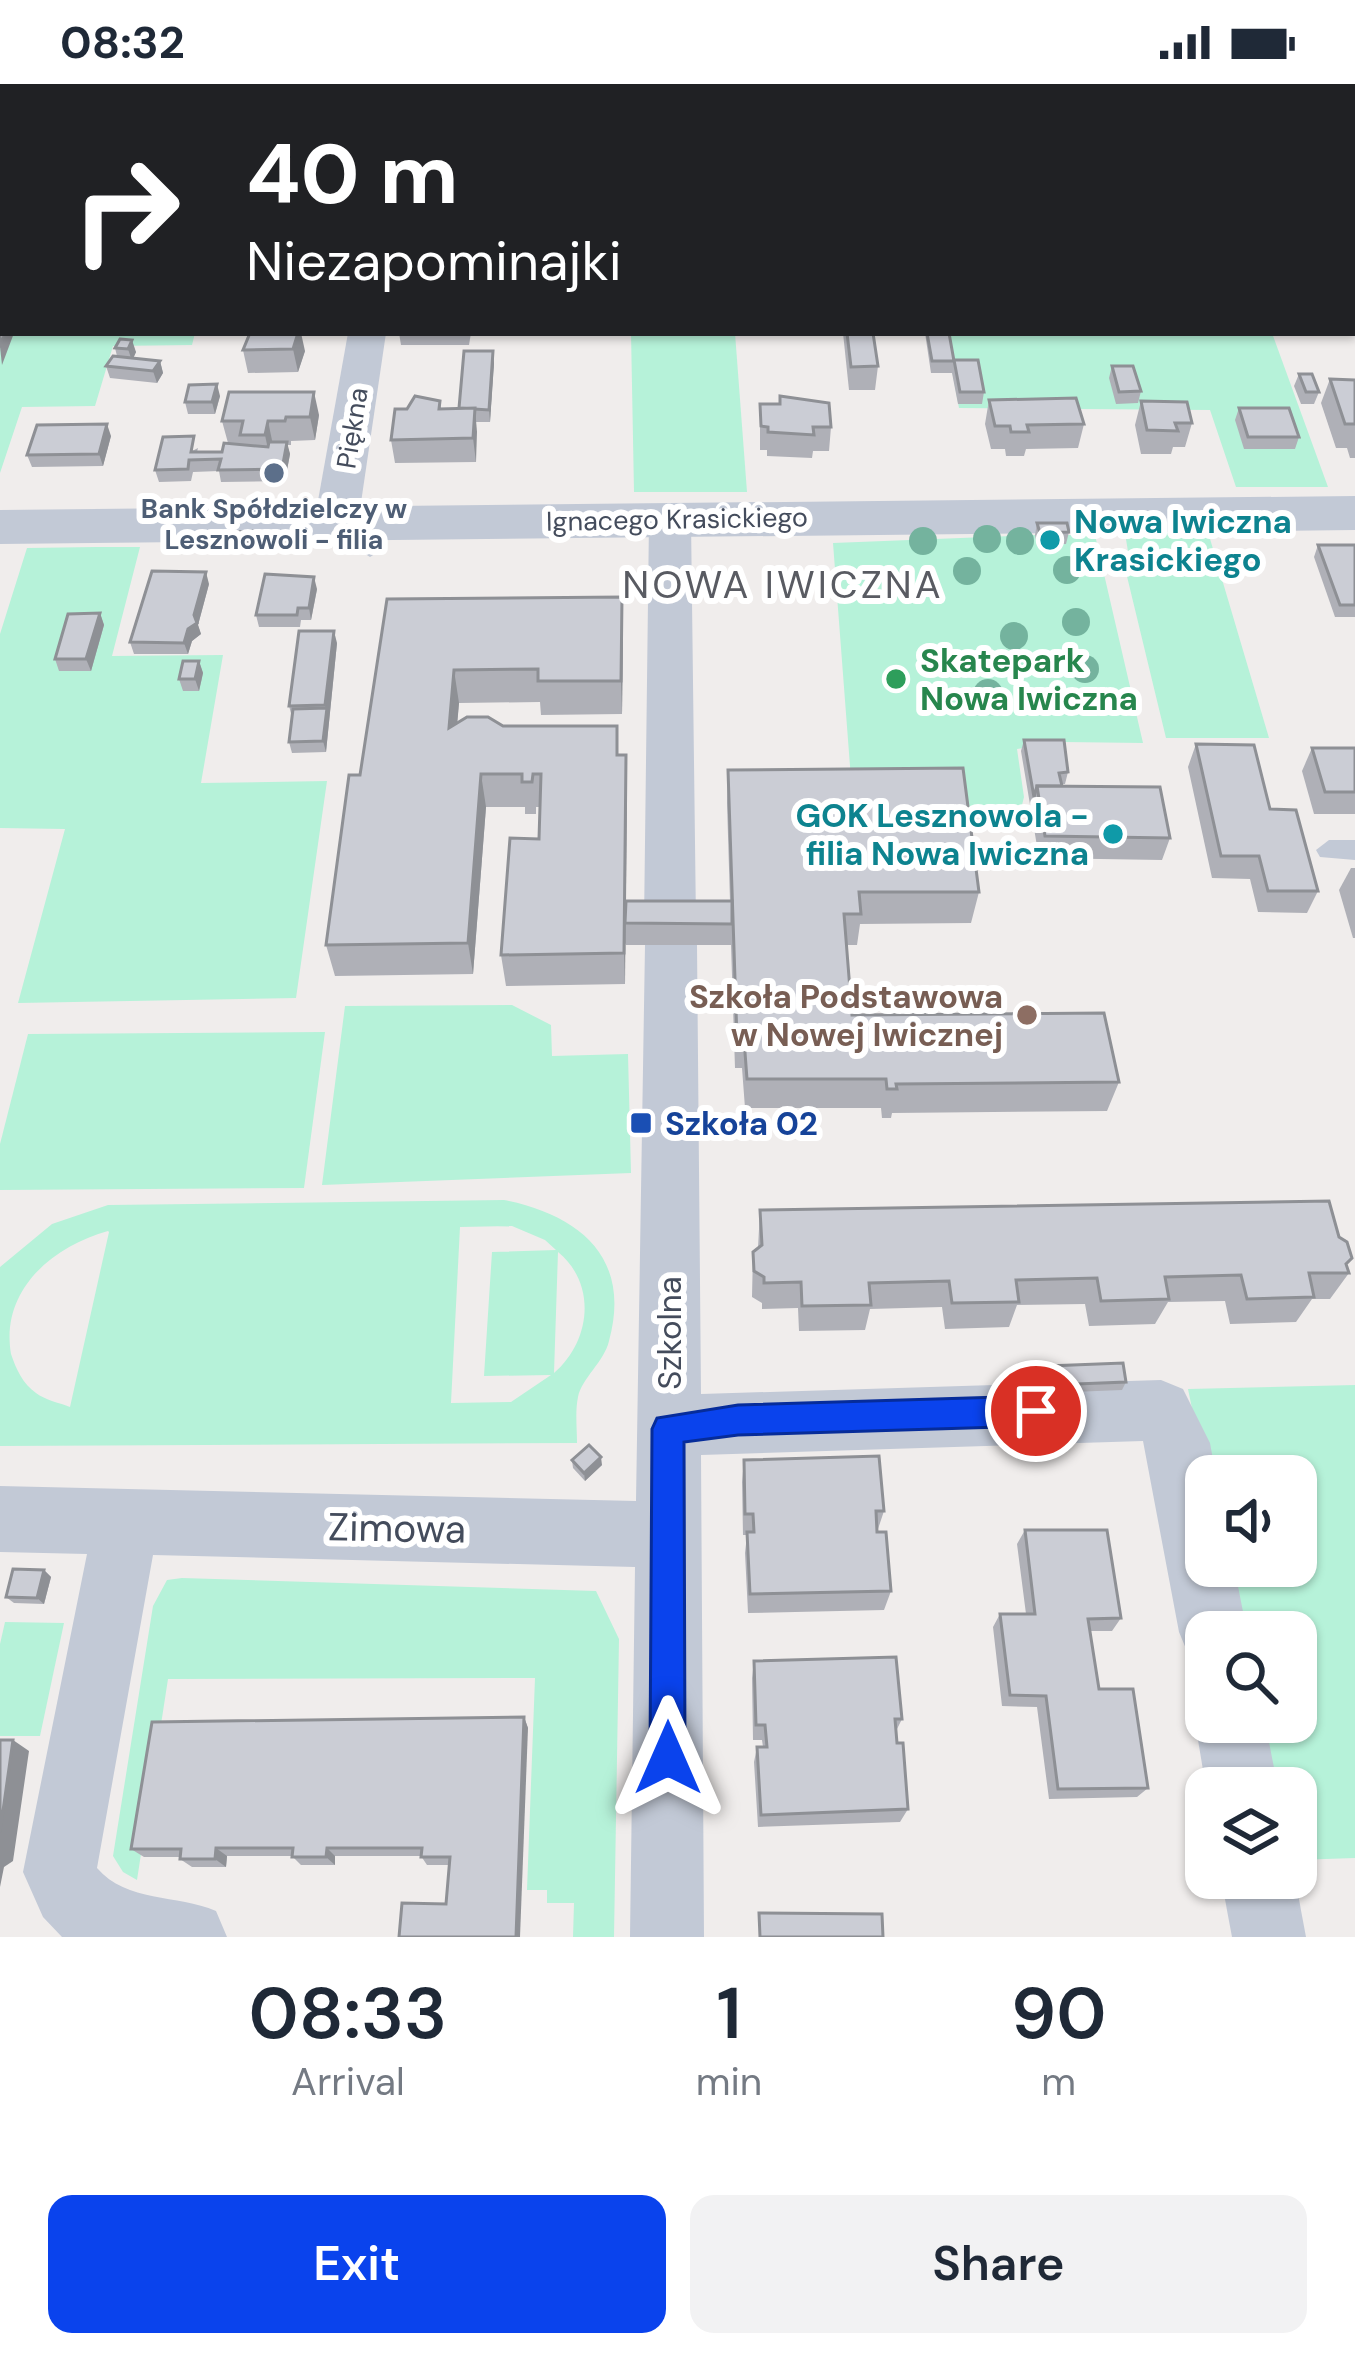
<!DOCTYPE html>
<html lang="en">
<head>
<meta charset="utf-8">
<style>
	body { margin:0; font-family:"DM Sans",sans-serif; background:#f2f2f3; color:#1f2937; height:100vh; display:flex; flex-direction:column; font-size:45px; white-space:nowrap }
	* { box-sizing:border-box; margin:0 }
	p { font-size:39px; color:#747a83 }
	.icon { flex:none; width:66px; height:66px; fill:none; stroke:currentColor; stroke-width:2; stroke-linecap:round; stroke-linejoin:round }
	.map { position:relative; height:1853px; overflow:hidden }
	.side { display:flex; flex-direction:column; background:#fff; flex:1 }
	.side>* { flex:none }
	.guide { position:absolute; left:0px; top:0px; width:1356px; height:252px; box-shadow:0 3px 9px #0004; background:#202124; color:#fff; overflow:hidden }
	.fabs { position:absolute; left:1185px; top:1371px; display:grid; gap:24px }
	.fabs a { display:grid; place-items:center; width:132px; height:132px; border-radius:24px; background:#fff; box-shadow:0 3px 9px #0004; font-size:60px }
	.pin { position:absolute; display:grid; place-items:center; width:102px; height:102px; color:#fff; margin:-51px; border:6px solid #fff; border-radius:50%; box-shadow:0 3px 12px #0007 }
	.me { position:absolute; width:132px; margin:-66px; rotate:0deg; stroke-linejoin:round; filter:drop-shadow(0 0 9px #0008) }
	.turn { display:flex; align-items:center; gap:42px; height:252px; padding:0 48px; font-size:54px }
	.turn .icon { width:156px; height:156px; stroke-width:2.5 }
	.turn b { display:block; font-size:84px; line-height:102px }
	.eta { display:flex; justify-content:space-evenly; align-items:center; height:204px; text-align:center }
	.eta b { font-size:72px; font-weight:600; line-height:84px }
	.button { display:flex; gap:24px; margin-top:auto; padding:24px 48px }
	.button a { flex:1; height:138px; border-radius:24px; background:#0a43ed; color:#fff; font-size:48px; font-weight:600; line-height:138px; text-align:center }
	.button a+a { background:#f2f2f3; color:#1f2937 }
	.status { display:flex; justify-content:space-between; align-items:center; height:84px; padding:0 60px; background:#fff; direction:ltr }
	.status svg { height:33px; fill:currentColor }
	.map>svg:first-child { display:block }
</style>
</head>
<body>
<div class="status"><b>08:32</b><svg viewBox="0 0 49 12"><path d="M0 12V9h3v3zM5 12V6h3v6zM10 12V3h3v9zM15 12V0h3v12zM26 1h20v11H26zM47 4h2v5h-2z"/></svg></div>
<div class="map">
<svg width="1355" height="1853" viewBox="0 0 1355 1853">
	<rect width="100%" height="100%" fill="#f0edec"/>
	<g fill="#b6f2d9" fill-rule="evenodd">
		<polygon points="0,223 3,249 195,249 192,261 113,262 95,322 22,323 0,389"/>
		<polygon points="631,249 735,249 747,408 634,408"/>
		<polygon points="945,249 1272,249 1328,403 1236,403 1210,326 959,324"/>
		<polygon points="1208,448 1269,654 1166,654 1124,480 1130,480 1125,449"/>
		<polygon points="1035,451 1037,461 1064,451 1095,451 1143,659 1064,658 1017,665 1024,713 1021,725 957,724 851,695 833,459"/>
		<polygon points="96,463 140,463 112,572 223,571 201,699 327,697 296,914 18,919 65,745 0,744 0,550 27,464"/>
		<polygon points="512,921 551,941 552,972 628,970 631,1089 322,1101 345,922"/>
		<polygon points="325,948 304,1104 0,1106 0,1060 28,950"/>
		<path d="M 504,1116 C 579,1131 632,1173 609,1257 C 604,1278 582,1294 578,1313 C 575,1327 577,1345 577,1359 L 0,1362 L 0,1183 L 52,1140 L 108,1121 ZM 512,1142 L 545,1156 L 556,1166 L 492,1168 L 484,1292 L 551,1291 L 511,1318 L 451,1319 L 460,1143 ZM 108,1147 L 109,1148 L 70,1323 C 60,1319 45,1316 36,1309 C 23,1300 16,1285 11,1270 C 0,1205 54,1162 108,1147 ZM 558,1168 C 597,1200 591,1257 554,1289 Z"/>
		<polygon points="1355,1301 1355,1774 1296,1776 1296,1704 1269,1704 1256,1638 1296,1638 1296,1548 1237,1548 1224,1482 1296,1482 1296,1392 1206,1393 1188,1305"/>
		<polygon points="182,1494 596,1507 619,1555 614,1853 573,1853 574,1819 547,1819 547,1806 527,1806 535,1594 168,1595 137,1796 123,1788 113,1772 153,1522 167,1496"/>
		<polygon points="5,1538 64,1539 40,1652 0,1652 0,1560"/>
	</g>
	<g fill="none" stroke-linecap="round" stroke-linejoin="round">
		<g fill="#c2c9d6" fill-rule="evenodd">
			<polygon points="374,432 385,439 381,466 370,473 359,466 363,439"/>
			<polygon points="1329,756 1355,756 1355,776 1320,773 1316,766"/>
		</g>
		<g fill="#c2c9d6" fill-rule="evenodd">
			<rect x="402" y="0" width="34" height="3"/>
			<rect x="897" y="0" width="34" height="3"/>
			<polygon points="1335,0 1355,0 1355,16 1353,3"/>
			<rect x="1353" y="73" width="2" height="20"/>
			<polygon points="348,249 386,249 358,439 351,449 336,453 321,449 314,439"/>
			<path d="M 670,422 L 685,426 L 691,436 L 696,839 L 691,849 L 697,861 L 701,1310 L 1161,1296 L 1183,1305 L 1210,1359 L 1216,1392 L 1206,1392 L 1206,1482 L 1234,1482 L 1247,1548 L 1206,1548 L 1206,1579 L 1189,1572 L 1179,1548 L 1143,1357 L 701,1371 L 704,1853 L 630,1853 L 635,1483 L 153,1471 L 97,1784 C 127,1819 177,1810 216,1827 L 227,1853 L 62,1853 L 43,1833 L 23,1788 L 87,1470 L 0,1468 L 0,1402 L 636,1417 L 645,861 L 650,851 L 644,839 L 649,436 L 655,426 Z"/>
			<polygon points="1205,1613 1206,1638 1265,1638 1278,1704 1206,1704 1195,1638"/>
			<polygon points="1221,1794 1295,1794 1306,1853 1232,1853"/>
		</g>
		<polygon fill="#c2c9d6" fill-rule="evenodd" points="1355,412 1355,446 0,460 0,426"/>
	</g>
	<g fill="#74b39e">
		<circle cx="987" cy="455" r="14"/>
		<circle cx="923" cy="457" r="14"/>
		<circle cx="1020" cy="457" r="14"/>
		<circle cx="1067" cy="486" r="14"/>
		<circle cx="967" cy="487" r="14"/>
		<circle cx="1076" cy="538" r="14"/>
		<circle cx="1014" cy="552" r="14"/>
		<circle cx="1085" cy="585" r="14"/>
		<circle cx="988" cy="610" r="15"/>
	</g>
	<g fill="#afb0b7">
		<rect x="1353" y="194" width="2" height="40"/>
		<polygon points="212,249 241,249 240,251 212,251"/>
		<polygon points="250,249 305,267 298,288 248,289 243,266"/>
		<polygon points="399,249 471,249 469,261 401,261"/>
		<polygon points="843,249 873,249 878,282 875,306 849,306"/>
		<polygon points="925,249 949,249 954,277 984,308 982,320 958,320 952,289 931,289"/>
		<polygon points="120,255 136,268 133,274 160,277 163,289 157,299 110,294 106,282 117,272 115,264"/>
		<polygon points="494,279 490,338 476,338 476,378 395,379 391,356 407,325 440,317 441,325 459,324"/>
		<polygon points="1112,282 1141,307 1138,319 1116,320 1109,294"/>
		<polygon points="1299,290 1319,308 1314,320 1301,320 1294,302"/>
		<polygon points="1330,295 1355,296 1355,374 1350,374 1347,364 1336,364 1321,319"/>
		<polygon points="220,312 215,330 188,330 185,318"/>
		<polygon points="989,316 1084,340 1078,364 1026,365 1024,372 1006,372 1005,365 991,365 985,340"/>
		<polygon points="1141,317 1192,339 1185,363 1173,363 1171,370 1141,370 1135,341"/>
		<polygon points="760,320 831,343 829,367 813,367 812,374 767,372 767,366 760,366"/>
		<polygon points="1239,324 1299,353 1295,365 1244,365 1235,336"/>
		<polygon points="319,331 315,356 291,357 291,361 287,361 290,370 285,397 221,398 219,387 193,388 191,397 159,398 155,386 198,364 197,368 222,368 228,359 222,337"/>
		<polygon points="111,352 103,382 32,383 27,371"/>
		<polygon points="1037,439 1069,448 1066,460 1037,461 1035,451"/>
		<polygon points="252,447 255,459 254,468 236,468 233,456"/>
		<polygon points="1318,461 1355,461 1355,533 1335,533 1314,473"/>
		<polygon points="209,500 198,541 201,550 192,557 188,570 134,570 130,558"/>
		<polygon points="317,505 311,536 301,536 300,543 259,543 256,531"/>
		<polygon points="387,515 623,547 622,630 541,631 540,618 459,619 457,639 503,642 617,642 618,671 626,671 626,817 730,817 727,719 728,686 979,808 971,839 860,840 857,861 847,861 852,931 1119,998 1107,1027 892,1029 891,1034 882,1034 881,1024 745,1024 742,984 735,984 731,861 626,861 625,859 625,900 506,902 501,871 539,755 540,723 536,723 536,730 525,730 525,723 486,723 473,890 335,892 326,861 360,691"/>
		<polygon points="100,529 104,541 91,587 59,587 55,575"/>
		<polygon points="337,559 326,668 292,669 289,658 292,633 289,622"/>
		<polygon points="199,577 203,589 199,607 183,607 179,595"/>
		<polygon points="1024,656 1068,688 1065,700 1061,700 1062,702 1170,754 1162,776 1039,774 1021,667"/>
		<polygon points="1196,660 1270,725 1318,807 1307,829 1258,828 1250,795 1212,794 1188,683"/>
		<polygon points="1312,664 1355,664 1355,730 1314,730 1302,687"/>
		<polygon points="1351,784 1355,784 1355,854 1353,854 1339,806"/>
		<polygon points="760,1126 1347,1182 1349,1189 1330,1215 1312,1215 1296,1238 1230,1240 1225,1217 1168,1218 1155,1240 1089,1242 1085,1220 1017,1221 1009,1243 945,1245 942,1223 870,1225 865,1246 799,1247 798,1224 762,1225 762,1219 752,1213 753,1168 758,1164"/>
		<polygon points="1048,1282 1126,1298 1122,1306 1047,1309 1044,1291"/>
		<polygon points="572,1376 602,1381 585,1397 573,1384"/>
		<polygon points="744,1376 884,1427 877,1448 891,1507 884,1526 748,1529 745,1469 747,1451 743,1451 742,1398"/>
		<polygon points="1025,1446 1121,1534 1112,1547 1090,1547 1099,1605 1148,1704 1137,1713 1049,1715 1037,1623 1002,1622 993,1543 1000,1530 1026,1530 1017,1460"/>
		<polygon points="44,1486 51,1493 44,1520 14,1519 6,1513"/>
		<polygon points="754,1577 902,1635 896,1647 908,1725 900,1738 758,1743 754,1678 757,1663 763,1663 762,1656 753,1656 752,1594"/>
		<polygon points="524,1633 528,1644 446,1820 449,1781 427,1781 421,1772 335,1772 335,1781 301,1781 292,1772 227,1772 226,1783 192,1783 180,1775 180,1773 144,1773 131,1765"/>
	</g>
	<g fill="#8e9095">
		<polygon points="5,249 14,249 2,281 0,263"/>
		<polygon points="298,249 301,249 305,267 298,288 293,265"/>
		<polygon points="132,256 136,268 132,277 128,265"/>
		<polygon points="493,267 494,279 490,338 489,326"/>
		<polygon points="160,277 163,289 157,299 153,287"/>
		<polygon points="217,300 220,312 215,330 212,318"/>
		<polygon points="314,308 319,331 315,356 310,333"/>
		<polygon points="475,324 477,348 476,378 473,354"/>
		<polygon points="268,337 273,361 270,375 265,351"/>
		<polygon points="107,340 111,352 103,382 99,370"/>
		<polygon points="287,358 290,370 285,397 282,385"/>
		<polygon points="206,488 209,500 198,541 201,550 192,557 188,570 184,559"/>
		<polygon points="314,493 317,505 311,536 309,524"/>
		<polygon points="622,513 623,547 622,630 621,597"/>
		<polygon points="100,529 104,541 91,587 86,575"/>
		<polygon points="334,547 337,559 326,668 323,657 326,627 325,621"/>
		<polygon points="199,577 203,589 199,607 195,595"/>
		<polygon points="454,586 459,619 454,677 449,644"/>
		<polygon points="626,671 627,704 625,900 624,869"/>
		<polygon points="481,690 486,723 473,890 468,859"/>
		<polygon points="601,1373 602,1381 585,1397 584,1389"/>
		<polygon points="44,1486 51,1493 44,1520 37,1514"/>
		<polygon points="524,1633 528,1644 520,1853 516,1853"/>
		<polygon points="13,1656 29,1667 13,1777 4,1783 0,1803 0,1748"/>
		<polygon points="216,1764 227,1772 226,1783 215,1775"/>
		<polygon points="327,1764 335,1772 335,1781 326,1773"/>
	</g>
	<g fill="#cbcdd5" stroke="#8e9095" stroke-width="3">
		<polygon points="840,0 884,0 885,3 841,3"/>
		<polygon points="0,229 3,229 3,249 5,249 0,263"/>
		<polygon points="250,249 298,249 293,265 243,266"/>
		<polygon points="847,249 873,249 878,282 851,283"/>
		<polygon points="927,249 949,249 954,277 932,277"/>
		<polygon points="120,255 132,256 128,265 115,264"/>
		<polygon points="464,267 493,267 489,326 459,324"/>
		<polygon points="113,272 160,277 153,287 106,282"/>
		<polygon points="954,276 978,276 984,308 960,308"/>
		<polygon points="1112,282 1133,282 1141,307 1119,308"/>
		<polygon points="1299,290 1312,290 1319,308 1306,308"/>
		<polygon points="1330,295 1355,296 1355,340 1345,340"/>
		<polygon points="217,300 212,318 185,318 189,301"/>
		<polygon points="229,308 314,308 310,333 286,333 285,337 268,337 265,351 240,351 243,337 222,337"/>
		<polygon points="415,312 440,317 439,325 475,324 473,354 391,356 395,325 407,325"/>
		<polygon points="780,312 829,319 831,343 813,343 814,351 768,348 768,343 761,342 760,320 780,320"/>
		<polygon points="1076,314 1084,340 1027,341 1029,348 1011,348 1010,342 995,342 989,316"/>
		<polygon points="1141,317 1187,318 1192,339 1175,339 1178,347 1147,346"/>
		<polygon points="1239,324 1289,324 1299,353 1248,353"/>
		<polygon points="107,340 99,370 27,371 37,341"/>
		<polygon points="194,352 191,368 222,368 224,359 268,363 269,358 287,358 282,385 218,386 221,375 189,376 188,385 155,386 163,353"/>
		<polygon points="1037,439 1067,439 1069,448 1040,449"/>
		<polygon points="252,447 250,456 233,456 235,448"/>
		<polygon points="1318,461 1355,461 1355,521 1340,521"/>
		<polygon points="152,487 206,488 194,531 197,539 188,545 184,559 130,558"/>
		<polygon points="265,490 314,493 309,524 298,524 297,531 256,531"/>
		<polygon points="622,513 621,597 538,597 538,585 454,586 449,644 467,633 488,633 503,642 617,642 617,671 626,671 624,869 501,871 510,754 539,755 541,690 533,690 532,698 522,698 522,690 481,690 468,859 326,861 349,691 360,691 387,515"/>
		<polygon points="100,529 86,575 55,575 68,530"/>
		<polygon points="299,547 334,547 325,621 289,622"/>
		<polygon points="183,577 199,577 195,595 179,595"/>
		<polygon points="327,624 323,657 289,658 293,625"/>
		<polygon points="1024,656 1064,656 1068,688 1059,689 1062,702 1037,702 1034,713"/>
		<polygon points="1196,660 1254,661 1270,725 1296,726 1318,807 1268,807 1259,772 1221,772"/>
		<polygon points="1312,664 1355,664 1355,708 1325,708"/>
		<polygon points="963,684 979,808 859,808 861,830 844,830 852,931 1104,929 1119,998 896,1000 897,1005 887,1005 886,995 747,995 744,955 737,955 728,686"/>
		<polygon points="1037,702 1160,703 1170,754 1045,752"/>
		<polygon points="626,817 732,817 732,840 625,839"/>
		<polygon points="1329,1117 1339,1153 1347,1158 1352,1174 1346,1180 1349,1189 1309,1189 1314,1213 1247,1215 1241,1191 1165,1193 1169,1215 1101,1217 1097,1194 1016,1196 1019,1218 952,1219 949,1197 869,1199 871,1221 802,1222 801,1198 764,1199 764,1193 754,1187 753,1168 762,1161 760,1126"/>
		<polygon points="1123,1279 1126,1298 1051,1301 1048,1282"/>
		<polygon points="589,1361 601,1373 584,1389 572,1376"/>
		<polygon points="879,1372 884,1427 876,1427 877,1448 886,1448 891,1507 750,1510 747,1448 754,1448 753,1430 745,1430 744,1376"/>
		<polygon points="1025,1446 1107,1446 1121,1534 1088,1535 1099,1605 1133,1605 1148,1704 1058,1705 1046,1612 1010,1611 1000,1530 1035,1530"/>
		<polygon points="13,1485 44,1486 37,1514 6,1513"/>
		<polygon points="896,1573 902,1635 895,1635 897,1659 903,1659 908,1725 761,1731 757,1663 767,1663 765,1641 756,1641 754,1577"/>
		<polygon points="524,1633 516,1853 399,1853 402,1819 446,1820 450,1773 421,1773 422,1764 327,1764 326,1773 292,1773 293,1764 216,1764 215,1775 180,1775 181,1765 131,1765 152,1638"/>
		<polygon points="0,1656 13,1656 0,1748"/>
		<polygon points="759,1829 882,1830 883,1853 760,1853"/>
	</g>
	<polygon fill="#0a43ed" stroke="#062c9a" stroke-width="3" points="1036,1312 1048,1316 1052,1327 1048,1338 1036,1342 738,1351 684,1358 685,1674 680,1687 668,1692 655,1687 650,1674 652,1345 657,1334 738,1321"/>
	<circle fill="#5c6f8a" stroke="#fff" stroke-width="4.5" cx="274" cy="389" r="12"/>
	<g fill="#0f9aa8" stroke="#fff" stroke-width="4.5">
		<circle cx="1050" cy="456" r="12"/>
		<circle cx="1113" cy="750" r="12"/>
	</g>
	<circle fill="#2e9e5b" stroke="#fff" stroke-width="4.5" cx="896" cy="595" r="12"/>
	<circle fill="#8d6e63" stroke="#fff" stroke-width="4.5" cx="1027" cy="931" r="12"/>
	<rect fill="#1a4fb4" stroke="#fff" stroke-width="4.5" x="629" y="1027" width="24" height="24" rx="6"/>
	<g text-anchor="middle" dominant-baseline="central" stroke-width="12" stroke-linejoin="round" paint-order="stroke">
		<g font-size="27" fill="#444c5c" stroke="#fff">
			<text transform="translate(352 344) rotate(-81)">Piękna</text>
			<text transform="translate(677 435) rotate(-1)">Ignacego Krasickiego</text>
		</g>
		<g font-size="27" font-weight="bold" fill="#4e5e75" stroke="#fff">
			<text x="274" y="424">Bank Spółdzielczy w<tspan x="274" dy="31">Lesznowoli - filia</tspan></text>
		</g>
		<g font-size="33" font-weight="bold" fill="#0d838f" stroke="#fff" text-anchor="start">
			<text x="1074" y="437">Nowa Iwiczna<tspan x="1074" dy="38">Krasickiego</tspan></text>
			<text x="1089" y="731" text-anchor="end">GOK Lesznowola -<tspan x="1089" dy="38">filia Nowa Iwiczna</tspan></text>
		</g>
		<g font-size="33" font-weight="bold" fill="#27864d" stroke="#fff" text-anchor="start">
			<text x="920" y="576">Skatepark<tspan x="920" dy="38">Nowa Iwiczna</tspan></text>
		</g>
		<g font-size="33" font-weight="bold" fill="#785e54" stroke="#fff" text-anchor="end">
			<text x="1003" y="912">Szkoła Podstawowa<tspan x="1003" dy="38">w Nowej Iwicznej</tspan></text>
		</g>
		<g font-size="33" font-weight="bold" fill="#164399" stroke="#fff" text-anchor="start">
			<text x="665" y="1039">Szkoła 02</text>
		</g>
		<g font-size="33" fill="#444c5c" stroke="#fff">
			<text transform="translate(669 1249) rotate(-90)">Szkolna</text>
		</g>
		<g font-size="39" letter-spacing="3" fill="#595b62" stroke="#fff">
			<text x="783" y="500">NOWA IWICZNA</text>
		</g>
		<g font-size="39" fill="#444c5c" stroke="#fff">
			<text transform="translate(397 1444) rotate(1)">Zimowa</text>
		</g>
	</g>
</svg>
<div class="fabs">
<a><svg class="icon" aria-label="sound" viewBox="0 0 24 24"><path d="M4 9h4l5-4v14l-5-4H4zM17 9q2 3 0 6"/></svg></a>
<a><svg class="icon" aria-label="search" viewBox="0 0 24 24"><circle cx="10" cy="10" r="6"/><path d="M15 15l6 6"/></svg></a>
<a><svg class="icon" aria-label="layers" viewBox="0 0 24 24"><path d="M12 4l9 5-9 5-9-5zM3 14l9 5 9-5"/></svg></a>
</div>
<div class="pin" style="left:1036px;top:1327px;background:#d93025"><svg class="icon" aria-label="arrive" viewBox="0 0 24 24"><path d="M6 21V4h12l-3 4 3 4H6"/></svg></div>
<svg class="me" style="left:668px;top:1674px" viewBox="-20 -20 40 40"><path d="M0-17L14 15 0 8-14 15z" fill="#0a43ed" stroke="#fff" stroke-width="4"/></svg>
<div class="guide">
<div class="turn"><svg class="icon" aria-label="right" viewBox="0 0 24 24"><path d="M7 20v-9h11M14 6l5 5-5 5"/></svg><div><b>40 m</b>Niezapominajki</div></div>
</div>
</div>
<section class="side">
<div class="eta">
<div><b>08:33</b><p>Arrival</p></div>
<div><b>1</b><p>min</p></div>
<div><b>90</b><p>m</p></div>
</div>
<div class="button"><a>Exit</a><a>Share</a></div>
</section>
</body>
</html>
